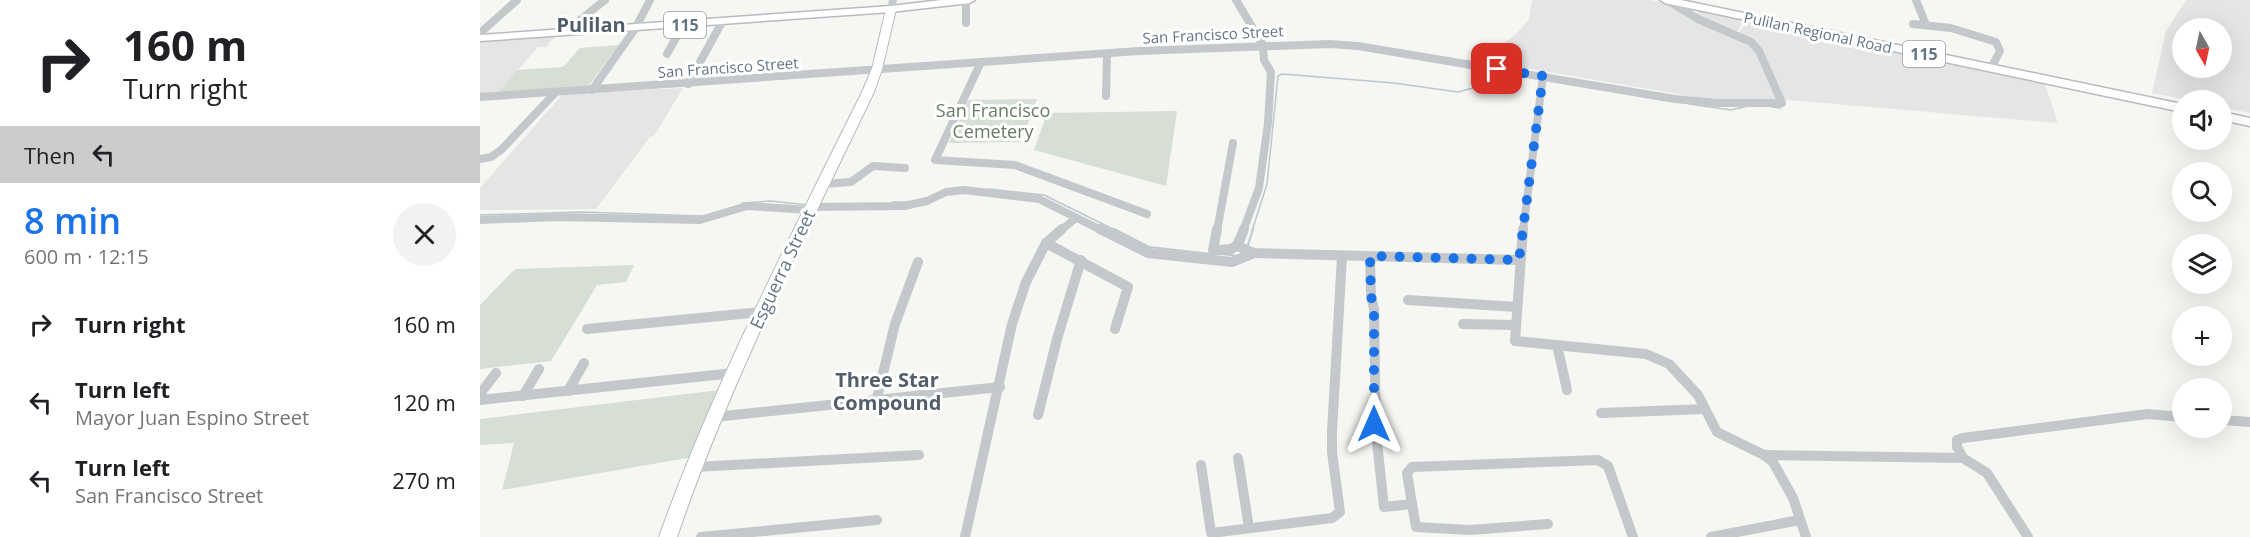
<!DOCTYPE html>
<html lang="en">
<head>
<meta charset="utf-8">
<style>
	body { margin:0; font-family:"Open Sans",sans-serif; background:#f2f2f2; color:#202124; height:100vh; display:flex; flex-direction:column; font-size:22px; white-space:nowrap }
	* { box-sizing:border-box; margin:0 }
	p { font-size:20px; color:#757577 }
	.icon { flex:none; width:33px; height:33px; fill:none; stroke:currentColor; stroke-width:2; stroke-linecap:round; stroke-linejoin:round }
	.map { position:relative; flex:1; overflow:hidden }
	.panel { display:flex; flex-direction:column; background:#fff; width:480px }
	.panel>* { flex:none }
	.top-card { background:#fff; color:#202124; overflow:hidden }
	.needle { width:39px; rotate:171deg }
	.buttons { position:absolute; left:1692px; top:18px; display:grid; gap:12px }
	.buttons a { display:grid; place-items:center; width:60px; height:60px; border-radius:50%; background:#fff; box-shadow:0 6px 24px #0002; font-size:30px }
	.pin { position:absolute; display:grid; place-items:center; width:51px; height:51px; color:#fff; margin:-26px; border-radius:12px; box-shadow:0 3px 9px #0006 }
	.me { position:absolute; width:66px; margin:-33px; rotate:0deg; stroke-linejoin:round; filter:drop-shadow(0 0 4px #0008) }
	.turn { display:flex; align-items:center; gap:21px; height:126px; padding:0 24px; font-size:27px }
	.turn .icon { width:78px; height:78px; stroke-width:2.5 }
	.turn b { display:block; font-size:42px; line-height:51px }
	.then { display:flex; align-items:center; height:57px; padding:0 24px; background:#0003; gap:12px; font-size:22px }
	.round { display:grid; place-items:center; flex:none; width:63px; height:63px; border-radius:32px; background:#f2f2f2 }
	.overview { display:flex; align-items:center; justify-content:space-between; height:102px; padding:0 24px }
	h1 { font-size:36px; font-weight:600; line-height:45px; color:#1a73e8 }
	ul { padding:0; list-style:none }
	li { display:flex; align-items:center; gap:18px; height:78px; padding:0 24px }
	li div { flex:1 }
	li b { display:block; font-size:22px }
	li em { font-style:normal }
	main { display:flex; flex:1; min-height:0 }
	.map>svg:first-child { display:block }
</style>
</head>
<body>
<main>
<section class="panel">
<div class="top-card">
<div class="turn"><svg class="icon" aria-label="right" viewBox="0 0 24 24"><path d="M7 20v-9h11M14 6l5 5-5 5"/></svg><div><b>160 m</b>Turn right</div></div>
<div class="then">Then<svg class="icon" aria-label="left" viewBox="0 0 24 24"><path d="M17 20v-9H6M10 6l-5 5 5 5"/></svg></div>
</div>
<div class="overview"><div><h1>8 min</h1><p>600 m · 12:15</p></div><a class="round"><svg class="icon" aria-label="close" viewBox="0 0 24 24"><path d="M6 6l12 12M18 6L6 18"/></svg></a></div>
<ul>
<li><svg class="icon" aria-label="right" viewBox="0 0 24 24"><path d="M7 20v-9h11M14 6l5 5-5 5"/></svg><div><b>Turn right</b></div><em>160 m</em></li>
<li><svg class="icon" aria-label="left" viewBox="0 0 24 24"><path d="M17 20v-9H6M10 6l-5 5 5 5"/></svg><div><b>Turn left</b><p>Mayor Juan Espino Street</p></div><em>120 m</em></li>
<li><svg class="icon" aria-label="left" viewBox="0 0 24 24"><path d="M17 20v-9H6M10 6l-5 5 5 5"/></svg><div><b>Turn left</b><p>San Francisco Street</p></div><em>270 m</em></li>
</ul>
</section>
<div class="map">
<svg width="1770" height="537" viewBox="0 0 1770 537">
	<rect width="100%" height="100%" fill="#f6f6f3"/>
	<g fill="#e4e5e4" fill-rule="evenodd">
		<polygon points="1052,0 1170,0 1212,9 1208,17 1254,39 1267,22 1565,84 1578,123 1308,100 1238,101 1004,61 1039,31 1049,19"/>
		<path d="M 1706,0 L 1770,0 L 1770,113 L 1742,107 L 1742,100 L 1709,100 L 1672,93 L 1686,31 ZM 1702,28 L 1742,28 L 1742,68 L 1702,68 Z"/>
		<polygon points="1219,10 1264,21 1257,32 1216,16"/>
		<polygon points="77,34 66,47 58,47 17,94 0,95 0,40"/>
		<polygon points="203,88 174,136 170,137 116,209 0,210 0,188 83,94"/>
	</g>
	<g fill="#d7ded4">
		<polygon points="139,45 107,88 17,94 37,70 83,67 100,48"/>
		<polygon points="557,99 541,142 469,143 488,100"/>
		<polygon points="697,111 686,186 554,150 567,113"/>
		<polygon points="154,265 146,282 117,285 71,361 0,369 0,305 35,269"/>
		<polygon points="240,390 213,457 22,490 34,443 0,445 0,419"/>
	</g>
	<g fill="none" stroke-linecap="round" stroke-linejoin="round">
		<g stroke="#bdc8cd" stroke-width="1.5">
			<polyline points="1209,104 1251,110 1268,106"/>
			<polyline points="1292,107 1301,108"/>
			<polyline points="509,189 564,195 637,231"/>
			<polyline points="413,202 426,202"/>
			<polyline points="262,203 291,201 328,205"/>
			<polyline points="0,215 102,212 222,216"/>
			<polyline points="772,231 787,184 798,76 802,74 914,83 978,92 993,88 997,73 1002,70"/>
		</g>
		<g stroke="#bdc8cd" stroke-width="2">
			<polyline points="634,229 669,247 731,254"/>
			<polyline points="767,248 773,229"/>
			<polyline points="742,254 758,256"/>
		</g>
		<g stroke="#b6bbc0" stroke-width="2">
			<path id="secondary" d="M 411,6 L 416,9 L 402,69 L 394,92 C 324,238 249,384 197,537 L 179,537 C 234,383 310,238 382,92 L 392,69 L 406,9 Z"/>
		</g>
		<g stroke="#b7bbbf" stroke-width="3">
			<g id="primary">
				<polygon points="461,0 495,0 490,3 411,12 0,41 0,35 411,6"/>
				<polygon points="1180,0 1201,0 1702,104 1702,112 1185,3"/>
				<polygon points="1742,112 1770,118 1770,126 1742,120"/>
			</g>
		</g>
		<g stroke="#c4c8cb" stroke-width="8">
			<polyline points="486,0 486,23"/>
			<polyline points="756,0 783,45 784,60 791,72 788,123 779,188 763,231"/>
			<polyline points="1436,0 1446,25"/>
			<polyline points="1433,24 1471,28 1516,42 1520,51 1511,68"/>
			<polyline points="85,32 125,0"/>
			<polyline points="0,33 37,0"/>
			<polyline points="187,54 203,25"/>
			<polyline points="501,62 455,160 535,165 667,214"/>
			<polyline points="208,84 242,22"/>
			<polyline points="112,90 155,29 170,0"/>
			<polyline points="626,96 627,54"/>
			<polyline points="0,97 659,51 849,44 878,46 1195,99 1237,103 1302,103 1279,51 1271,42 1218,19 1187,0"/>
			<polyline points="0,159 11,157 21,150 76,92"/>
			<polyline points="343,184 371,182 393,166 425,168"/>
			<polyline points="331,207 424,206 447,201 466,192 484,190 559,199 623,231"/>
			<polyline points="0,220 79,217 220,220 267,206 330,210"/>
			<polyline points="580,231 596,218"/>
			<polyline points="737,231 753,143"/>
			<polyline points="1043,231 1063,76"/>
		</g>
		<g stroke="#c4c8cb" stroke-width="10">
			<polyline points="620,229 668,253 752,262 774,253"/>
			<path d="M 737,229 L 733,250 C 755,250 756,251 764,229"/>
			<polyline points="1043,229 1035,341 1166,354 1189,364 1218,395 1237,432 1284,455 1293,462 1313,498 1326,537"/>
			<polyline points="566,243 648,287 635,329"/>
			<polyline points="758,246 774,253 1039,260"/>
			<polyline points="890,256 891,296 894,309 896,433 904,507 932,504 936,527 990,530 1068,524"/>
			<polyline points="928,300 1037,307"/>
			<polyline points="983,324 1036,325"/>
			<polyline points="107,329 281,312"/>
			<polyline points="1077,345 1087,390"/>
			<polyline points="88,391 104,363"/>
			<polyline points="0,394 16,373"/>
			<polyline points="43,396 59,369"/>
			<polyline points="397,398 415,324 438,262"/>
			<polyline points="0,400 254,373"/>
			<polyline points="1121,413 1225,409"/>
			<polyline points="558,415 577,339 601,260"/>
			<polyline points="235,417 520,387"/>
			<polyline points="1742,420 1770,422"/>
			<polyline points="1284,455 1483,458 1477,447 1477,440 1483,438 1668,414 1702,417"/>
			<polyline points="758,458 769,528"/>
			<polyline points="1483,458 1507,473 1548,537"/>
			<polyline points="721,465 731,533 852,518 860,512 852,452 852,432 862,256"/>
			<polyline points="215,467 439,455"/>
			<polyline points="932,504 927,473 932,467 1118,460 1128,466 1153,537"/>
			<polyline points="221,537 397,520"/>
			<polyline points="485,537 532,324 546,282 566,243 582,229"/>
			<polyline points="1231,537 1320,520"/>
		</g>
		<polygon fill="#c4c8cb" fill-rule="evenodd" points="409,0 417,0 414,11 407,9"/>
		<use href="#secondary" fill="#fff" fill-rule="evenodd"/>
		<use href="#primary" fill="#fff" fill-rule="evenodd"/>
	</g>
	<g fill="none" stroke-linecap="round" stroke-linejoin="round">
		<polyline stroke="#1a73e8" stroke-width="10" stroke-dasharray="0 18" points="894,424 894,309 891,296 890,256 1039,260 1063,76 1017,69"/>
	</g>
	<g text-anchor="middle" dominant-baseline="central" stroke-width="6" stroke-linejoin="round" paint-order="stroke">
		<g font-size="15" fill="#647585" stroke="#fff">
			<text transform="translate(1338 32) rotate(12)">Pulilan Regional Road</text>
			<text transform="translate(733 34) rotate(-3)">San Francisco Street</text>
			<text transform="translate(248 67) rotate(-4)">San Francisco Street</text>
		</g>
		<g fill="#fff" stroke="#929eaa" stroke-width="1.5">
			<rect x="184" y="12" width="42" height="26" rx="4.5"/>
			<rect x="1423" y="41" width="42" height="26" rx="4.5"/>
		</g>
		<g font-size="16" font-weight="bold" fill="#647585">
			<text x="205" y="25">115</text>
			<text x="1444" y="54">115</text>
		</g>
		<g font-size="18" fill="#677c63" stroke="#fff">
			<text x="513" y="110">San Francisco<tspan x="513" dy="21">Cemetery</tspan></text>
		</g>
		<g font-size="18" fill="#647585" stroke="#fff">
			<text transform="translate(302 269) rotate(-65)">Esguerra Street</text>
		</g>
		<g font-size="20" font-weight="bold" fill="#525e6a" stroke="#fff">
			<text x="111" y="24">Pulilan</text>
		</g>
		<g font-size="20" font-weight="bold" fill="#525e6a" stroke="#fff">
			<text x="407" y="379">Three Star<tspan x="407" dy="23">Compound</tspan></text>
		</g>
	</g>
</svg>
<div class="buttons">
<a><svg class="needle" viewBox="-14 -14 28 28"><path d="M0-13l5 13h-10z" fill="#e53935"/><path d="M0 13l5-13h-10z" fill="#757577"/></svg></a>
<a><svg class="icon" aria-label="sound" viewBox="0 0 24 24"><path d="M4 9h4l5-4v14l-5-4H4zM17 9q2 3 0 6"/></svg></a>
<a><svg class="icon" aria-label="search" viewBox="0 0 24 24"><circle cx="10" cy="10" r="6"/><path d="M15 15l6 6"/></svg></a>
<a><svg class="icon" aria-label="layers" viewBox="0 0 24 24"><path d="M12 4l9 5-9 5-9-5zM3 14l9 5 9-5"/></svg></a>
<a>+</a>
<a>−</a>
</div>
<div class="pin" style="left:1017px;top:69px;background:#d93025"><svg class="icon" aria-label="arrive" viewBox="0 0 24 24"><path d="M6 21V4h12l-3 4 3 4H6"/></svg></div>
<svg class="me" style="left:894px;top:424px" viewBox="-20 -20 40 40"><path d="M0-17L14 15 0 8-14 15z" fill="#1a73e8" stroke="#fff" stroke-width="4"/></svg>
</div>
</main>
</body>
</html>
